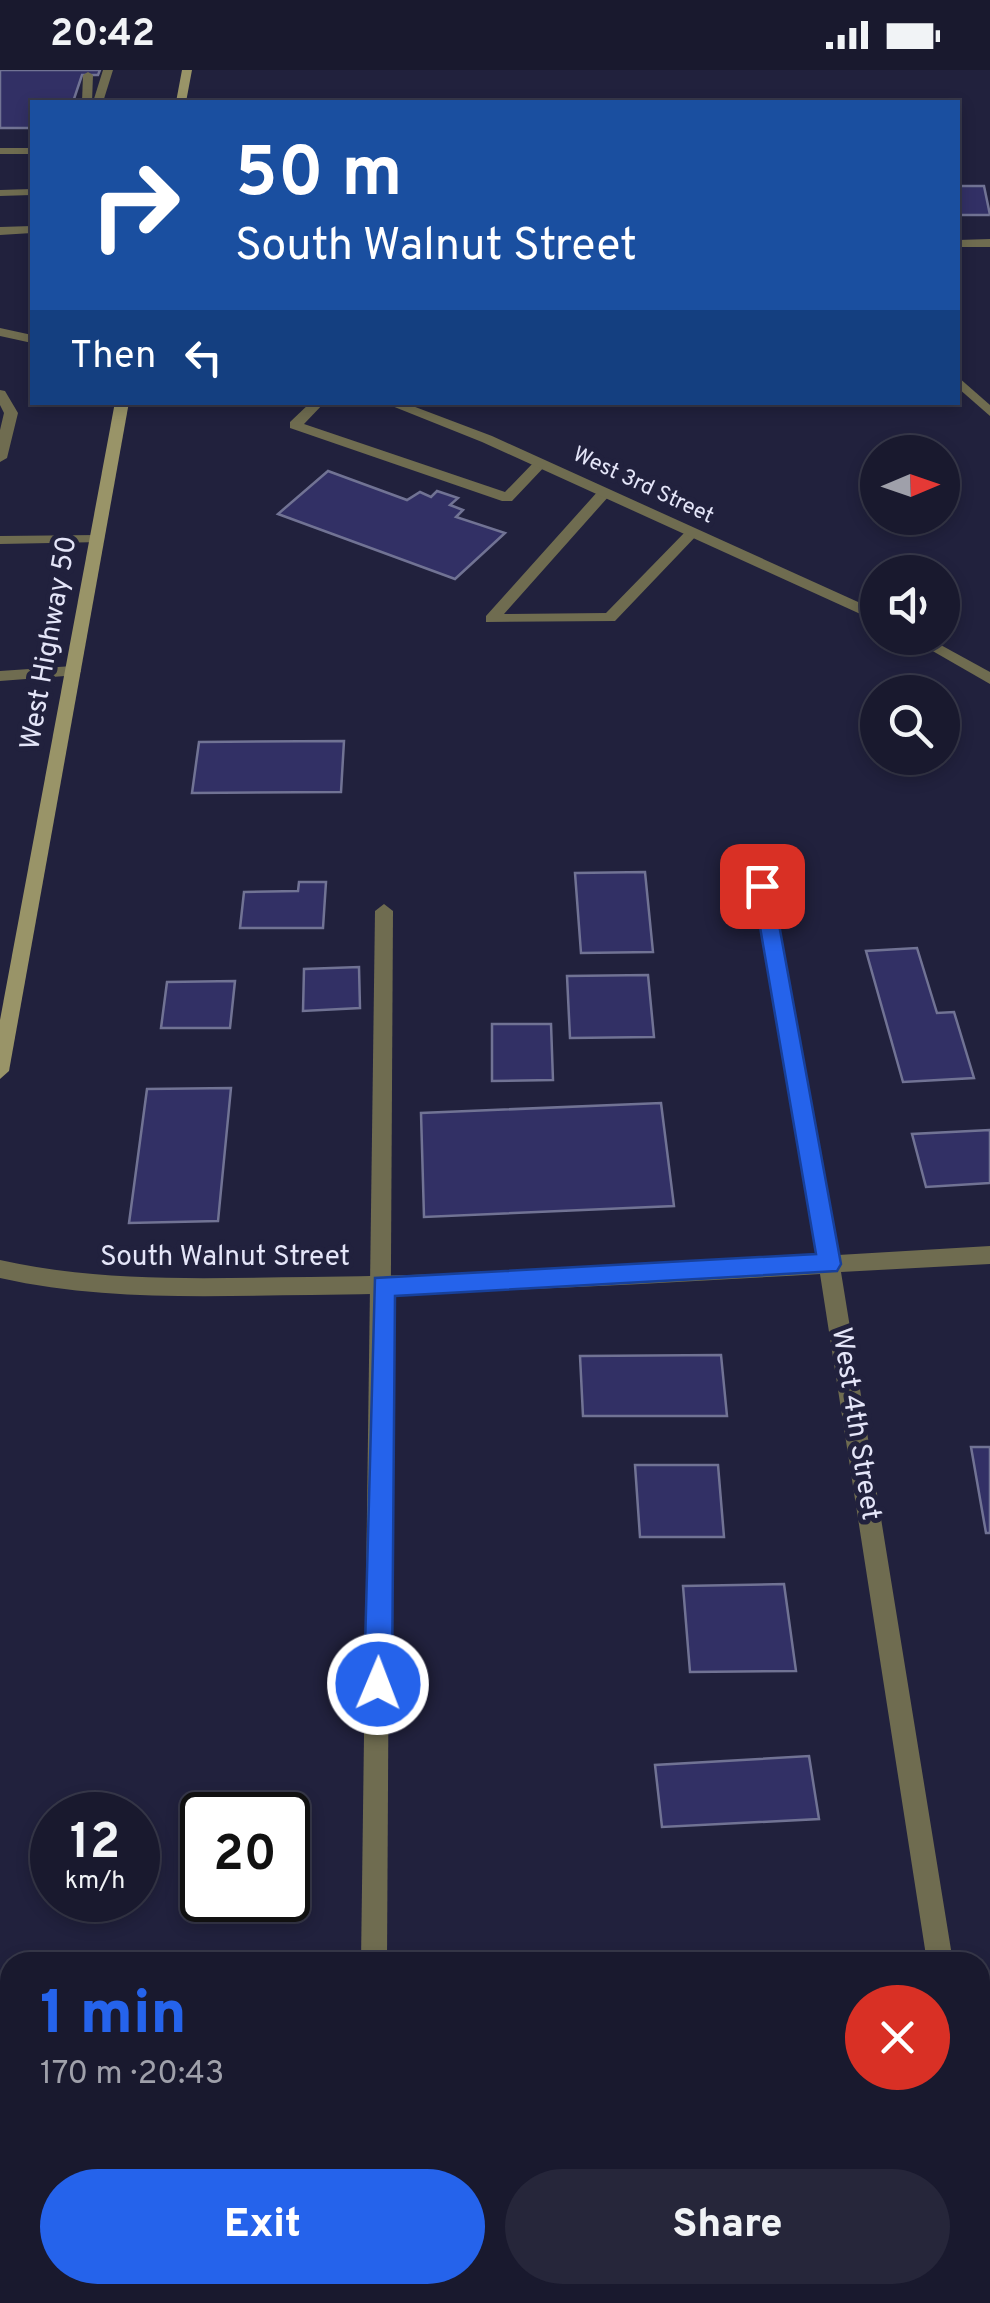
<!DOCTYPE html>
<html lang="en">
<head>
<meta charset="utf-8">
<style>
	body { margin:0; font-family:Overpass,sans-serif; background:#26263a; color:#f1f3f6; height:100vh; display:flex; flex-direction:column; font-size:38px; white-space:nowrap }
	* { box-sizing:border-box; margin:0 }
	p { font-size:32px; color:#9fa0aa }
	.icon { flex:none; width:55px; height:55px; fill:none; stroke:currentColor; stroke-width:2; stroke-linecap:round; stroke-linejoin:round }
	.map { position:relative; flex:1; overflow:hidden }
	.drawer { position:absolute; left:0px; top:1882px; width:990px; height:352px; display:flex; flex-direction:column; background:#19192e; border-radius:30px 30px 0 0; box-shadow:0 5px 15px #0003,0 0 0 2px #37384a }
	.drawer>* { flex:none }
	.hud { position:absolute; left:30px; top:30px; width:930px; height:305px; border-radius:0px; box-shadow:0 5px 15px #0003,0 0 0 2px #37384a; background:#1a4fa0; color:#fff; overflow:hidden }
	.needle { width:65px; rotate:88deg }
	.tools { position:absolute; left:860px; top:365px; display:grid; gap:20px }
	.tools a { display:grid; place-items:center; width:100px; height:100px; border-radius:50%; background:#19192e; box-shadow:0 5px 15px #0003,0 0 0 2px #37384a; font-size:50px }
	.speed { position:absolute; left:30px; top:1722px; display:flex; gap:20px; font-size:50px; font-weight:700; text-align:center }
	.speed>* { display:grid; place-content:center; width:130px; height:130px; border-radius:50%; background:#19192e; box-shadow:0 5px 15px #0003,0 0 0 2px #37384a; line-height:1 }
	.speed small { font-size:25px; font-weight:400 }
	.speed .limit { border:5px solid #111; border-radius:15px; background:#fff; color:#111 }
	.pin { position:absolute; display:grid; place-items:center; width:85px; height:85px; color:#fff; margin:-42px; border-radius:20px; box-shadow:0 5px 15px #0006 }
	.me { position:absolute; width:110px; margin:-55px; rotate:1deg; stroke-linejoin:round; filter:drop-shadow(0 0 8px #0008) }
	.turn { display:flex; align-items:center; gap:35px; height:210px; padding:0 40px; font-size:45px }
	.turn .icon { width:130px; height:130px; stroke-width:2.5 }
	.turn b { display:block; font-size:70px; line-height:85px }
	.then { display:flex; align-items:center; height:95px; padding:0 40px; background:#0003; gap:20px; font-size:38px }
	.round { display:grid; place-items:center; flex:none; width:105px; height:105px; border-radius:52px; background:#26263a }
	.overview { display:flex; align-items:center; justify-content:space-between; height:170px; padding:0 40px }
	h1 { font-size:60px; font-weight:800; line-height:75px; color:#2563eb }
	.cta { display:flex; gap:20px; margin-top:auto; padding:20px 40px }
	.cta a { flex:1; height:115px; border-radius:60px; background:#2563eb; color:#fff; font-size:40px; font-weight:800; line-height:115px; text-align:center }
	.cta a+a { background:#26263a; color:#f1f3f6 }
	.status { display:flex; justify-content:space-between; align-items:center; height:70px; padding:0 50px; background:#19192e; direction:ltr }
	.status svg { height:28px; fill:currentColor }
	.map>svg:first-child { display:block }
</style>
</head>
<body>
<div class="status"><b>20:42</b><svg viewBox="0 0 49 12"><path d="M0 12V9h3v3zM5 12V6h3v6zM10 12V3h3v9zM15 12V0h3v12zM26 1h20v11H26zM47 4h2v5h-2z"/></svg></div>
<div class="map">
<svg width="990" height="2233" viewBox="0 0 990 2233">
	<rect width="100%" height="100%" fill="#21213d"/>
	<g fill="#323065" stroke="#717394" stroke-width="2.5">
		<polygon points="0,0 100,0 98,5 82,5 73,32 32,32 32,58 0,58"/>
		<polygon points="958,116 984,116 990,145 958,145"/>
		<polygon points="328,401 407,430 420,422 431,427 437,421 458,428 450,435 463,440 456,447 505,463 455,509 278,444"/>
		<polygon points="344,671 341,722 192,723 199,672"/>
		<polygon points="645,802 653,882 581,883 575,803"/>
		<polygon points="299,812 326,812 323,858 240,858 244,822 298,821"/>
		<polygon points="917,878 937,943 954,942 974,1008 903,1012 866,881"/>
		<polygon points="359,897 360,938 303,941 304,899"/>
		<polygon points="648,905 654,967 570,968 567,906"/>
		<polygon points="235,911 230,958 161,958 167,912"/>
		<polygon points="492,954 551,954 553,1010 492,1011"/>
		<polygon points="231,1018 218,1151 129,1153 147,1019"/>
		<polygon points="661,1033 674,1136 424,1147 421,1043"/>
		<polygon points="990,1060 990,1113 926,1117 912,1064"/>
		<polygon points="721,1285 727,1346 583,1346 580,1286"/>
		<polygon points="971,1377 990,1377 990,1463 986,1463"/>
		<polygon points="635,1395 718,1395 724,1467 640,1467"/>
		<polygon points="784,1514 796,1601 690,1602 683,1516"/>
		<polygon points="809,1686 819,1749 662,1757 655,1695"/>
	</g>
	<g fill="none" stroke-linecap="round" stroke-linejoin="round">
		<g fill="#6f6c50" fill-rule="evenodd">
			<polygon points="103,0 113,0 103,32 93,32"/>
			<polygon points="88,2 93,5 92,32 82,32 83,5"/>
			<rect x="0" y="78" width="32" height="6"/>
			<polygon points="32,119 32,125 0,126 0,120"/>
			<polygon points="32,156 32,163 0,165 0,157"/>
			<polygon points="958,307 990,335 990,346 958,318"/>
			<polygon points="0,320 5,321 18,343 7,388 0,392 0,360 4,343 0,335"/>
			<polygon points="311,332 325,332 304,354 505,422 536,390 548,393 512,431 502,431 290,358 290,352"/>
			<polygon points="604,419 611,423 609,426 504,544 606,543 687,460 699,463 615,551 486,552 486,546 599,420"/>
			<polygon points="97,465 102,466 102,472 0,474 0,466"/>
			<polygon points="73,596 81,601 78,605 0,611 0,601"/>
			<polygon points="384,834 393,841 387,1892 361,1892 375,841"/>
			<rect x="355" y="2225" width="30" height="8"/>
		</g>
		<g fill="#6f6c50" fill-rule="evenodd">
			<polygon points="990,169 990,177 958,177 958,170"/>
			<path d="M 763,811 L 772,817 L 838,1185 L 990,1176 L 990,1194 L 841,1202 L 953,1892 L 927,1892 L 820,1204 C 650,1214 481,1223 311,1225 C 206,1226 103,1231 0,1208 L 0,1190 C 103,1213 205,1208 310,1207 C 479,1205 648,1196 817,1186 L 754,817 Z"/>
			<polygon points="980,2127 990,2131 990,2219 980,2215"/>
		</g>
		<g fill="#6f6c50" fill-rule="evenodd">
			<polygon points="0,258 32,265 32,273 0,266"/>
			<polygon points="382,332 402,332 492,366 878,541 878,552 482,372"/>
			<polygon points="910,568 928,568 990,602 990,614"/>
		</g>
		<g fill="#999468" fill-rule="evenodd">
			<polygon points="182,0 192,0 186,32 176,32"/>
			<polygon points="115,332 129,332 9,1001 0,1009 0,950"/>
		</g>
	</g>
	<polygon fill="#2563eb" stroke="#184099" stroke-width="2.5" points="762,809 772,816 841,1194 837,1201 395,1226 392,1614 388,1624 378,1628 368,1624 364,1614 375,1208 816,1184 753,816"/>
	<g text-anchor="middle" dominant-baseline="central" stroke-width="10" stroke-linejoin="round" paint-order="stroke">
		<g font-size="22" fill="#e4e5f8" stroke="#21213d">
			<text transform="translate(643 416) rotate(25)">West 3rd Street</text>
		</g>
		<g font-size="28" fill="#e4e5f8" stroke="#21213d">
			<text transform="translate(50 573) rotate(-80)">West Highway 50</text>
			<text x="225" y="1188">South Walnut Street</text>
			<text transform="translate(855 1354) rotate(81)">West 4th Street</text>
		</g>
	</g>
</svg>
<div class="tools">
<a><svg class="needle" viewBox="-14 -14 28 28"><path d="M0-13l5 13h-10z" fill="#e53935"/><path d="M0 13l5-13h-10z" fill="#9fa0aa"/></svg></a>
<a><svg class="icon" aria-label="sound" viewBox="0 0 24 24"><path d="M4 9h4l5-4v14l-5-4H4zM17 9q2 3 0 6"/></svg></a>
<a><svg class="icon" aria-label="search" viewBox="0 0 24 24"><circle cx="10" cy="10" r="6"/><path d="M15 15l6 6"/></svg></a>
</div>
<div class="speed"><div>12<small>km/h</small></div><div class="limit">20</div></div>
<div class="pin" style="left:762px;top:816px;background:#d93025"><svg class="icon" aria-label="arrive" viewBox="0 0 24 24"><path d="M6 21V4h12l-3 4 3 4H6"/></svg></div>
<svg class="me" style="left:378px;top:1614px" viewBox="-20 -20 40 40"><circle r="17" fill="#2563eb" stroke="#fff" stroke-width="3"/><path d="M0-11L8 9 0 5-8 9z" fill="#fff"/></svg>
<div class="hud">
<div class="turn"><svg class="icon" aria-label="right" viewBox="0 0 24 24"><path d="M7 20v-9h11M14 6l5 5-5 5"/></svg><div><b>50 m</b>South Walnut Street</div></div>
<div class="then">Then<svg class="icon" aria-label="left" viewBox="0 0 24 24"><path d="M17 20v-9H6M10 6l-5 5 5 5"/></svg></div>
</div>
<section class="drawer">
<div class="overview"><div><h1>1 min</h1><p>170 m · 20:43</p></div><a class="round" style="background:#d93025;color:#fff"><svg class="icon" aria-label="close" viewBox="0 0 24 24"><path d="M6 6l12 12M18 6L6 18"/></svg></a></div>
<div class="cta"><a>Exit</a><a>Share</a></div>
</section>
</div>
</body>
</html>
